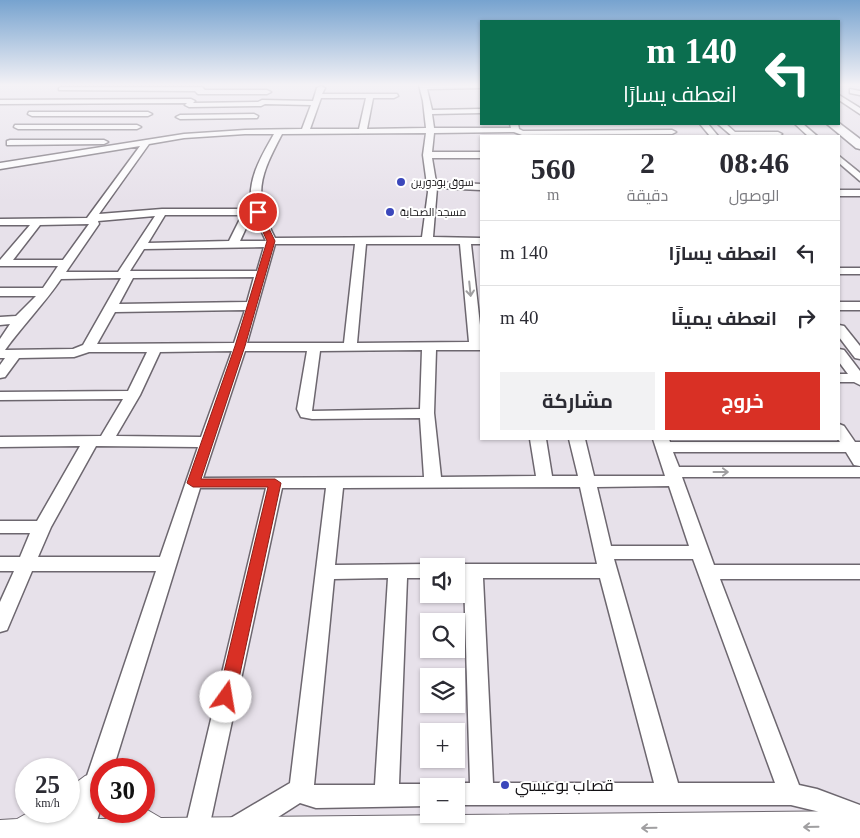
<!DOCTYPE html>
<html lang="ar">
<head>
<meta charset="utf-8">
<style>
	body { margin:0; font-family:"Times New Roman",Cairo,serif; background:#f2f2f3; color:#2b2b33; direction:rtl; height:100vh; display:flex; flex-direction:column; font-size:19px; white-space:nowrap }
	* { box-sizing:border-box; margin:0 }
	p { font-size:16px; color:#7c7c81 }
	.icon { flex:none; width:28px; height:28px; fill:none; stroke:currentColor; stroke-width:2; stroke-linecap:round; stroke-linejoin:round }
	.map { position:relative; flex:1; overflow:hidden; direction:ltr }
	.side { position:absolute; left:480px; top:135px; width:360px; height:305px; display:flex; flex-direction:column; background:#fff; border-radius:0px; box-shadow:0 1px 4px #0004; direction:rtl }
	.side>* { flex:none }
	.guide { position:absolute; left:480px; top:20px; width:360px; height:105px; border-radius:0px; box-shadow:0 1px 4px #0004; direction:rtl; background:#0b6e4f; color:#fff; overflow:hidden }
	.buttons { position:absolute; left:420px; top:558px; display:grid; gap:10px }
	.buttons a { display:grid; place-items:center; width:45px; height:45px; border-radius:0px; background:#fff; box-shadow:0 1px 4px #0004; font-size:25px }
	.speed { position:absolute; left:15px; top:758px; display:flex; gap:10px; font-size:25px; font-weight:700; text-align:center }
	.speed>* { display:grid; place-content:center; width:65px; height:65px; border-radius:50%; background:#fff; box-shadow:0 1px 4px #0004; line-height:1 }
	.speed small { font-size:12px; font-weight:400 }
	.speed .limit { border:8px solid #d22; background:#fff; color:#111 }
	.pin { position:absolute; display:grid; place-items:center; width:42px; height:42px; color:#fff; margin:-21px; border:2px solid #fff; border-radius:50%; box-shadow:0 1px 5px #0007 }
	.me { position:absolute; width:55px; margin:-28px; rotate:13deg; stroke-linejoin:round; filter:drop-shadow(0 0 4px #0008) }
	.turn { display:flex; align-items:center; gap:18px; height:105px; padding:0 20px; font-size:22px }
	.turn .icon { width:65px; height:65px; stroke-width:2.5 }
	.turn b { display:block; font-size:35px; line-height:42px }
	.eta { display:flex; justify-content:space-evenly; align-items:center; height:85px; text-align:center }
	.eta b { font-size:30px; font-weight:700; line-height:35px }
	.cta { display:flex; gap:10px; margin-top:auto; padding:10px 20px }
	.cta a { flex:1; height:58px; border-radius:0px; background:#d93025; color:#fff; font-size:20px; font-weight:700; line-height:58px; text-align:center }
	.cta a+a { background:#f2f2f3; color:#2b2b33 }
	ul { padding:0; list-style:none }
	li { display:flex; align-items:center; gap:15px; height:65px; padding:0 20px; border-top:1px solid #e1e1e2 }
	li div { flex:1 }
	li b { display:block; font-size:19px }
	li em { font-style:normal }
	.map>svg:first-child { display:block }
</style>
</head>
<body>
<div class="map">
<svg width="860" height="838" viewBox="0 0 860 838">
	<rect width="100%" height="100%" fill="#e7e1ea"/>
	<g fill="none" stroke-linecap="round" stroke-linejoin="round">
		<g stroke="#6d676f" stroke-width="3">
			<g id="minor">
				<path d="M 419,85 L 481,85 L 481,88 L 427,89 L 432,110 L 481,109 L 481,113 L 432,114 L 434,128 L 511,128 L 510,124 L 518,124 L 519,129 L 523,131 L 672,130 L 676,132 L 672,134 L 522,135 L 514,132 L 434,133 L 432,152 L 481,152 L 481,158 L 432,158 L 436,182 L 481,184 L 481,190 L 437,188 L 433,237 L 481,238 L 481,244 L 471,244 L 481,334 L 481,350 L 436,350 L 434,413 L 441,477 L 536,476 L 530,439 L 546,439 L 552,476 L 578,476 L 569,439 L 585,439 L 594,476 L 665,476 L 653,439 L 669,439 L 670,442 L 840,442 L 838,439 L 839,424 L 844,426 L 855,442 L 860,442 L 860,466 L 854,465 L 846,452 L 673,452 L 679,467 L 860,467 L 860,477 L 682,477 L 714,565 L 860,565 L 860,579 L 720,579 L 799,785 L 817,789 L 860,805 L 860,829 L 816,811 L 791,805 L 456,805 L 456,786 L 448,786 L 456,783 L 470,783 L 464,578 L 456,578 L 456,566 L 449,566 L 456,564 L 597,564 L 580,487 L 343,488 L 335,565 L 429,564 L 436,566 L 429,566 L 429,578 L 407,578 L 399,784 L 429,784 L 436,786 L 429,786 L 429,806 L 316,808 L 300,803 L 247,837 L 229,837 L 226,828 L 229,819 L 290,783 L 326,488 L 282,488 L 208,833 L 206,838 L 186,838 L 184,833 L 266,488 L 200,488 L 113,769 L 101,769 L 101,807 L 92,838 L 66,838 L 156,571 L 32,571 L 7,630 L 0,632 L 0,602 L 14,571 L 0,571 L 0,557 L 20,557 L 30,533 L 0,533 L 0,521 L 37,521 L 80,446 L 0,447 L 0,437 L 101,436 L 123,399 L 0,400 L 0,392 L 128,391 L 147,352 L 89,352 L 74,357 L 19,358 L 5,377 L 0,378 L 0,365 L 5,358 L 0,358 L 0,339 L 10,324 L 0,325 L 0,317 L 16,316 L 36,296 L 0,296 L 0,288 L 43,288 L 58,266 L 0,266 L 0,260 L 30,225 L 0,225 L 0,219 L 87,218 L 140,146 L 0,169 L 0,163 L 184,134 L 245,130 L 302,129 L 311,105 L 265,104 L 261,106 L 189,107 L 185,105 L 187,103 L 0,104 L 0,100 L 191,99 L 195,101 L 193,103 L 258,102 L 262,100 L 313,101 L 317,88 L 321,86 L 325,88 L 322,94 L 397,94 L 398,96 L 394,98 L 373,98 L 367,129 L 426,128 L 423,101 ZM 321,98 L 366,98 L 359,129 L 310,129 ZM 426,133 L 423,155 L 428,192 L 422,237 L 275,238 C 252,194 260,176 282,134 ZM 245,134 L 274,134 C 261,157 246,181 252,209 L 162,209 L 99,214 L 149,144 L 184,138 ZM 165,215 L 242,215 L 229,241 L 148,243 ZM 252,215 L 254,215 L 266,241 L 240,241 ZM 155,216 L 118,272 L 66,272 L 99,224 L 98,221 ZM 89,224 L 63,260 L 13,260 L 40,225 ZM 275,244 L 355,244 L 344,343 L 247,343 ZM 366,244 L 460,244 L 469,342 L 357,343 ZM 264,247 L 257,271 L 130,271 L 144,249 ZM 254,277 L 247,302 L 119,304 L 133,278 ZM 121,278 L 83,345 L 73,349 L 5,350 C 23,325 44,304 61,279 ZM 245,310 L 234,343 L 97,344 L 115,312 ZM 422,350 L 420,409 L 312,411 L 320,351 ZM 232,351 L 201,437 L 116,436 L 140,395 L 160,352 ZM 245,351 L 307,351 L 297,409 L 301,417 L 312,419 L 420,418 L 424,477 L 203,478 ZM 96,446 L 198,447 L 160,557 L 38,557 L 51,527 ZM 669,486 L 689,546 L 611,546 L 597,487 ZM 614,559 L 693,559 L 775,783 L 678,783 ZM 388,578 L 375,785 L 314,785 L 334,579 ZM 483,578 L 600,578 L 654,783 L 493,783 Z"/>
				<polygon points="61,87 202,87 205,90 267,90 271,92 267,94 198,94 195,91 59,90 59,88"/>
				<polygon points="850,89 860,91 860,95 850,93"/>
				<polygon points="839,95 860,108 860,114 839,100"/>
				<polygon points="29,112 148,112 152,114 148,116 32,116 28,114"/>
				<polygon points="254,114 258,116 257,118 180,119 176,117 180,115"/>
				<polygon points="700,124 708,124 718,136 710,136"/>
				<polygon points="718,124 726,124 735,132 778,132 782,134 779,136 732,136"/>
				<polygon points="795,124 803,124 817,136 808,136"/>
				<polygon points="15,125 137,125 141,127 137,129 18,129 14,127"/>
				<polygon points="10,140 104,140 108,142 104,144 7,145 7,141"/>
				<polygon points="839,156 860,173 860,181 839,163"/>
				<rect x="839" y="190" width="21" height="6"/>
				<rect x="839" y="268" width="21" height="6"/>
				<rect x="839" y="302" width="21" height="8"/>
				<polygon points="839,325 844,326 860,346 860,359 855,358 839,337"/>
				<polygon points="839,349 844,350 860,371 860,385 854,382 839,382 839,374 848,374 839,362"/>
			</g>
		</g>
		<g stroke="#6d676f" stroke-width="2">
			<polygon id="major" points="96,772 101,774 101,807 95,805 73,819 107,819 104,811 144,811 144,808 161,818 860,811 860,838 0,838 0,820 17,819 31,811 69,811 69,788 85,776"/>
		</g>
		<g stroke="#6d676f" stroke-width="3">
			<polygon id="highway" points="839,123 860,139 860,149 856,148 827,124"/>
		</g>
		<use href="#minor" fill="#fff" fill-rule="evenodd"/>
		<use href="#major" fill="#fff" fill-rule="evenodd"/>
		<use href="#highway" fill="#fff" fill-rule="evenodd"/>
	</g>
	<defs><path id="oneway-shaft" d="M-6 0H5M1.5-3L5.5 0L1.5 3" fill="none" stroke-width="1.6" stroke-linecap="round" stroke-linejoin="round" transform="scale(1.25)"/></defs>
	<g stroke="#a09fa1">
		<use href="#oneway-shaft" transform="translate(470 289) rotate(84)"/>
		<use href="#oneway-shaft" transform="translate(721 472)"/>
		<use href="#oneway-shaft" transform="translate(811 827) rotate(179)"/>
		<use href="#oneway-shaft" transform="translate(649 828) rotate(179)"/>
	</g>
	<linearGradient id="sky" x2="0" y2="1"><stop stop-color="#77a3cf"/><stop offset="0.42" stop-color="#f4f2f6"/><stop offset="1" stop-color="#f4f2f6" stop-opacity="0"/></linearGradient>
	<rect width="860" height="202" fill="url(#sky)"/>
	<polygon fill="#d93025" stroke="#8d1f18" points="255,210 261,212 275,241 245,346 201,479 275,479 281,483 235,697 232,702 226,704 221,702 218,697 268,487 193,487 187,483 235,346 267,241 254,212"/>
	<g fill="#3b47bb" stroke="#fff" stroke-width="2">
		<circle cx="401" cy="182" r="5"/>
		<circle cx="390" cy="212" r="5"/>
		<circle cx="505" cy="785" r="5"/>
	</g>
	<g text-anchor="middle" dominant-baseline="central" stroke-width="4" stroke-linejoin="round" paint-order="stroke">
		<g font-size="11" fill="#121013" stroke="#fff" text-anchor="start">
			<text x="411" y="182">سوق بودورين</text>
			<text x="400" y="212">مسجد الصحابة</text>
		</g>
		<g font-size="16" fill="#121013" stroke="#fff" text-anchor="start">
			<text x="515" y="785">قصاب بوعيسي</text>
		</g>
	</g>
</svg>
<div class="buttons">
<a><svg class="icon" aria-label="sound" viewBox="0 0 24 24"><path d="M4 9h4l5-4v14l-5-4H4zM17 9q2 3 0 6"/></svg></a>
<a><svg class="icon" aria-label="search" viewBox="0 0 24 24"><circle cx="10" cy="10" r="6"/><path d="M15 15l6 6"/></svg></a>
<a><svg class="icon" aria-label="layers" viewBox="0 0 24 24"><path d="M12 4l9 5-9 5-9-5zM3 14l9 5 9-5"/></svg></a>
<a>+</a>
<a>−</a>
</div>
<div class="speed"><div>25<small>km/h</small></div><div class="limit">30</div></div>
<div class="pin" style="left:258px;top:212px;background:#d93025"><svg class="icon" aria-label="arrive" viewBox="0 0 24 24"><path d="M6 21V4h12l-3 4 3 4H6"/></svg></div>
<svg class="me" style="left:226px;top:697px" viewBox="-20 -20 40 40"><circle r="19" fill="#fff"/><path d="M0-13L10 11 0 6-10 11z" fill="#d93025"/></svg>
<div class="guide">
<div class="turn"><svg class="icon" aria-label="left" viewBox="0 0 24 24"><path d="M17 20v-9H6M10 6l-5 5 5 5"/></svg><div><b>140 m</b>انعطف يسارًا</div></div>
</div>
<section class="side">
<div class="eta">
<div><b>08:46</b><p>الوصول</p></div>
<div><b>2</b><p>دقيقة</p></div>
<div><b>560</b><p>m</p></div>
</div>
<ul>
<li><svg class="icon" aria-label="left" viewBox="0 0 24 24"><path d="M17 20v-9H6M10 6l-5 5 5 5"/></svg><div><b>انعطف يسارًا</b></div><em>140 m</em></li>
<li><svg class="icon" aria-label="right" viewBox="0 0 24 24"><path d="M7 20v-9h11M14 6l5 5-5 5"/></svg><div><b>انعطف يمينًا</b></div><em>40 m</em></li>
</ul>
<div class="cta"><a>خروج</a><a>مشاركة</a></div>
</section>
</div>
</body>
</html>
